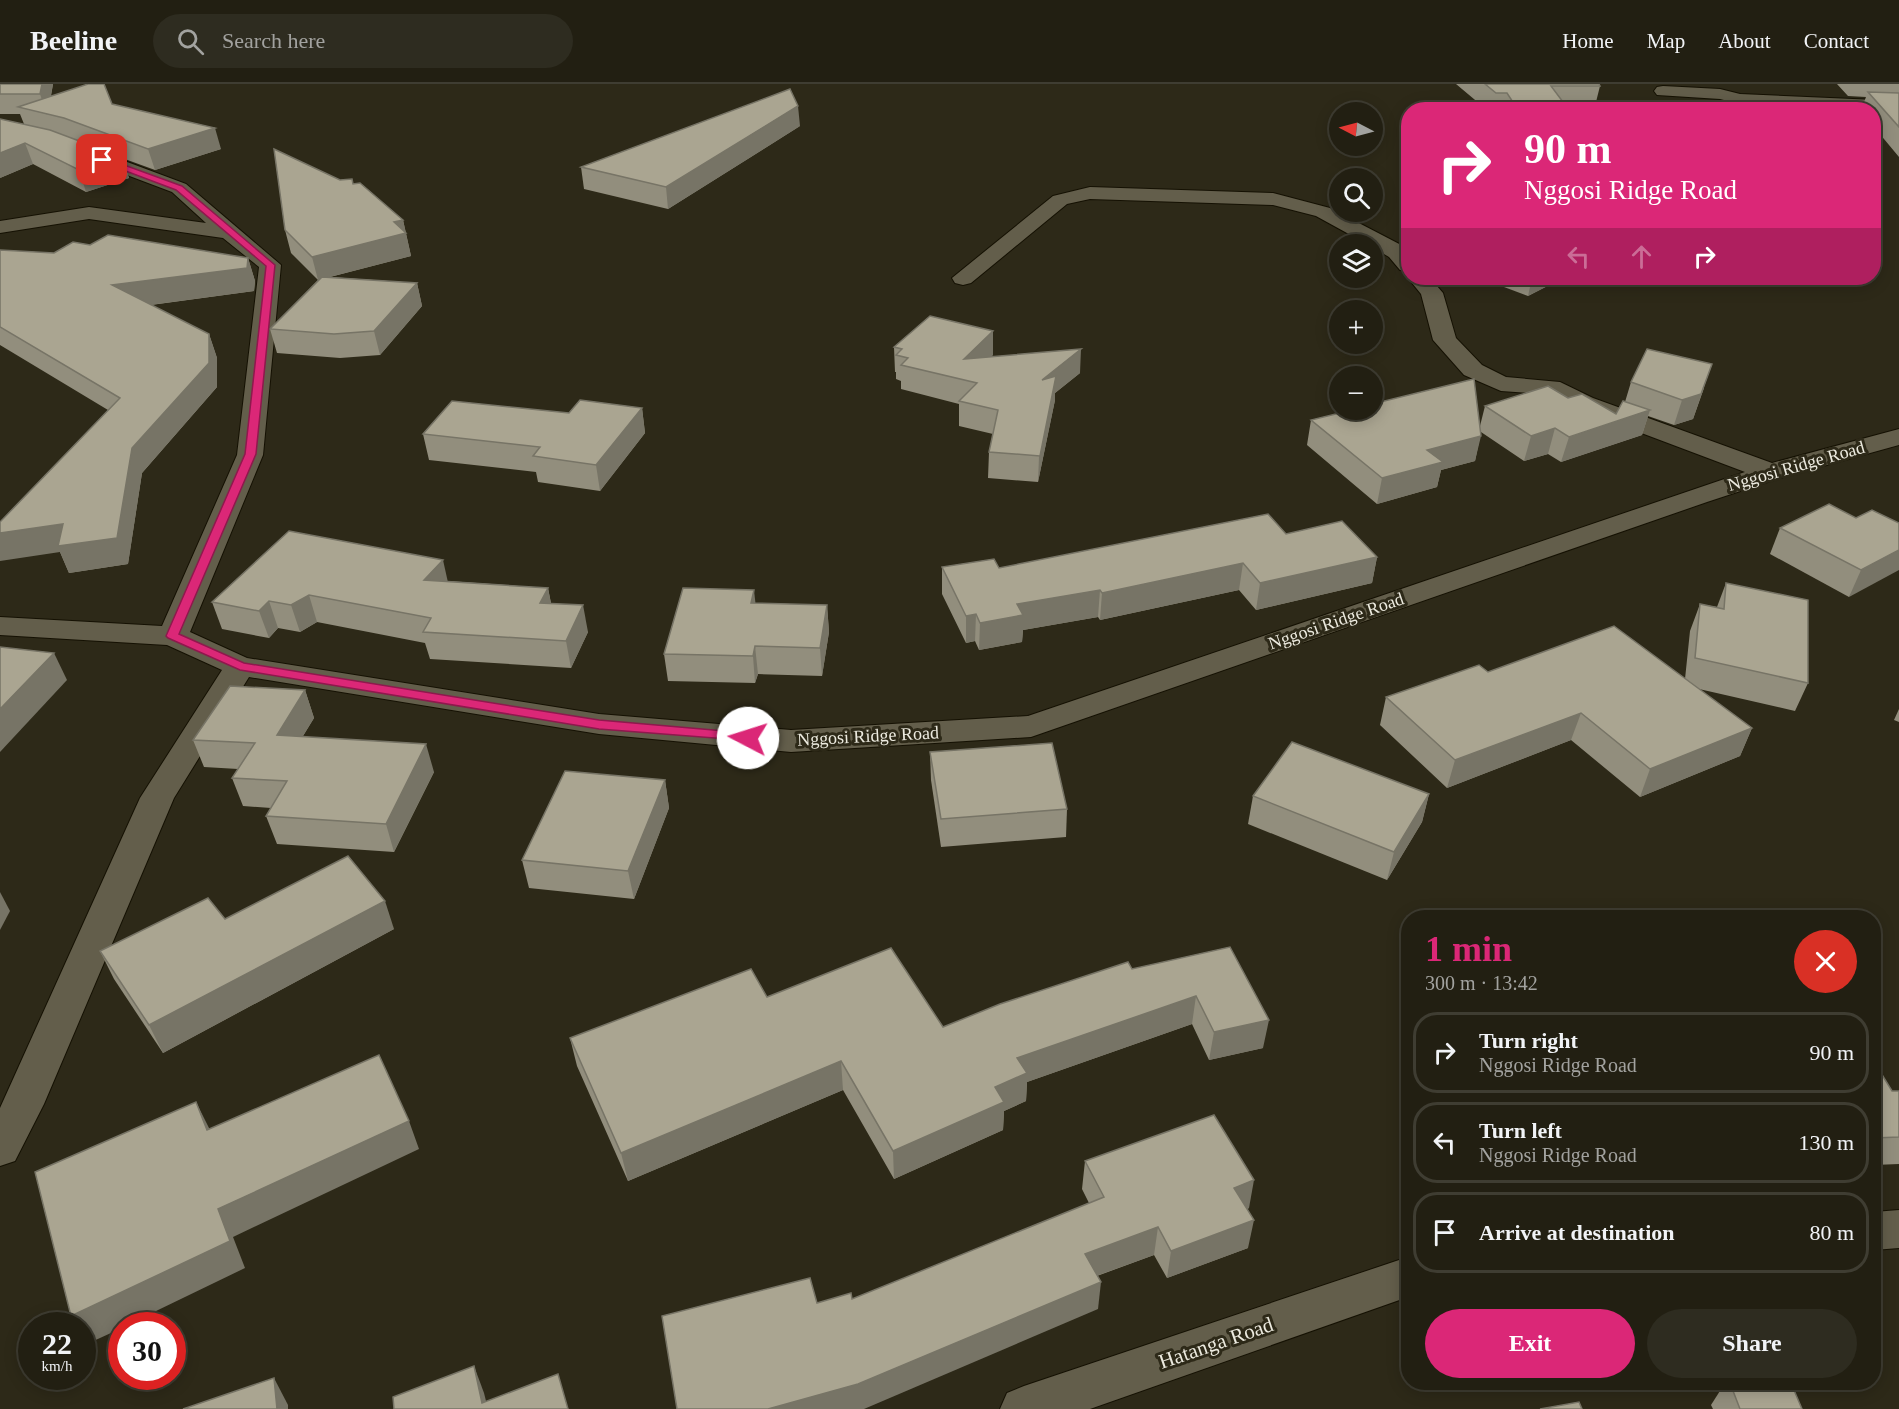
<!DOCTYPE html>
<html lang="en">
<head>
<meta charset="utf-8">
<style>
	body { margin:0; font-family:Georgia,serif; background:#2e2c20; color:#f1f3f6; height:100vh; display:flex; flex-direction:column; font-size:22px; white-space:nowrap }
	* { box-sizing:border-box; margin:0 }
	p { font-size:20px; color:#a2a29f }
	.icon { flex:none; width:33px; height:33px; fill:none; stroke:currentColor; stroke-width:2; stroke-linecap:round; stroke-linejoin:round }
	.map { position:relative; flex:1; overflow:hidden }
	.side { position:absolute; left:1401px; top:826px; width:480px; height:480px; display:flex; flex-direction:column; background:#221f12; border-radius:24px; box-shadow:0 3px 15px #0003,0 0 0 2px #3f3d32 }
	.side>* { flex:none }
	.top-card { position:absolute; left:1401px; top:18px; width:480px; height:183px; border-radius:24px; box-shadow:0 3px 15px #0003,0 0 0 2px #3f3d32; background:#db2777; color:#fff; overflow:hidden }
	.needle { width:39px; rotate:276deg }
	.fabs { position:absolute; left:1329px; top:18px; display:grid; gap:12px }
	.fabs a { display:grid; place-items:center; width:54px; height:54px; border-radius:50%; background:#221f12; box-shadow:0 3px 15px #0003,0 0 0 2px #3f3d32; font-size:30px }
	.speed { position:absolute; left:18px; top:1228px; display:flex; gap:12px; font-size:30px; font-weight:700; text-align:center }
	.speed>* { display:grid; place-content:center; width:78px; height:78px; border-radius:50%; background:#221f12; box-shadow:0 3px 15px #0003,0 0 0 2px #3f3d32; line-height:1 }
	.speed small { font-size:15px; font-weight:400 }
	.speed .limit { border:9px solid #d22; background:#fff; color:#111 }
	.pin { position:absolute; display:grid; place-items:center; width:51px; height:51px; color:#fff; margin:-26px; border-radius:12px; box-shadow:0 3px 9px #0006 }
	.me { position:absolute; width:66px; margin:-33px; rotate:275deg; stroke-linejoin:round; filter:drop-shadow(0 0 4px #0008) }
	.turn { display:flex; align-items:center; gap:21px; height:126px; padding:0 24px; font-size:27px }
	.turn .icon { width:78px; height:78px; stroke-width:2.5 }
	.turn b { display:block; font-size:42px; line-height:51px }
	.lanes { display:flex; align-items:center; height:57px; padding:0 24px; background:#0003; justify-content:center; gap:30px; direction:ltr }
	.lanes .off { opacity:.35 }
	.round { display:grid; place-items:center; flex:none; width:63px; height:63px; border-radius:32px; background:#2e2c20 }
	.headline { display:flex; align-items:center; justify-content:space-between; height:102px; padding:0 24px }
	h1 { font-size:36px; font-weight:700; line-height:45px; color:#db2777 }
	.button { display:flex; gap:12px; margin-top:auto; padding:12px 24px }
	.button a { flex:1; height:69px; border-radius:36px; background:#db2777; color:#fff; font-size:24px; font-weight:700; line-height:69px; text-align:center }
	.button a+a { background:#2e2c20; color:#f1f3f6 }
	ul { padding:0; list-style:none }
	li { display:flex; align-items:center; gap:18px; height:81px; margin:0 12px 9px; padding:0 12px; border:3px solid #3f3d32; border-radius:24px }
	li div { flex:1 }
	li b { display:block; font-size:22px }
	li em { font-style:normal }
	header { display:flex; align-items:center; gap:36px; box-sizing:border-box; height:84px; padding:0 30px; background:#221f12; border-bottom:2px solid #3f3d32 }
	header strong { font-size:28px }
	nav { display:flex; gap:33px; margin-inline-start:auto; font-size:21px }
	.search { width:420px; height:54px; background:#2e2c20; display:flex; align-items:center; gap:15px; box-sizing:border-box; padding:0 21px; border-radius:33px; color:#a2a29f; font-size:22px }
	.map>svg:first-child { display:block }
</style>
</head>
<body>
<header>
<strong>Beeline</strong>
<div class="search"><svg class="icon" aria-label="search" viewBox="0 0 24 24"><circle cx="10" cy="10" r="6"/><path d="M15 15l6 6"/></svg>Search here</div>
<nav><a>Home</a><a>Map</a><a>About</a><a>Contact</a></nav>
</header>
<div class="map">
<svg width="1899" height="1325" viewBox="0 0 1899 1325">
	<rect width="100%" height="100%" fill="#2d2918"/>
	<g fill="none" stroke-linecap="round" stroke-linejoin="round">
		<g stroke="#151103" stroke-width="2">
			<g id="street">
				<polygon points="1663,2 1720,5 1740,10 1899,17 1899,27 1740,20 1720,15 1657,11 1654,7 1657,3"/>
				<polygon points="0,40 71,57 186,100 281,181 263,371 190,548 247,574 599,630 791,646 1028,632 1745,388 1575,324 1546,310 1501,307 1464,291 1433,256 1421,210 1408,194 1408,193 1430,194 1443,209 1456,254 1482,281 1506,293 1560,298 1593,314 1772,379 1899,345 1899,361 1780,394 1707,418 1031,653 791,668 599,650 249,593 174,714 44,1020 15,1077 0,1082 0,1024 140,714 222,586 167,561 0,551 0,533 162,542 237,371 259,183 223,154 89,135 0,149 0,137 89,123 206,139 172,108 58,65 0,52"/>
				<polygon points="1090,103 1273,109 1330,124 1405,163 1408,168 1408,187 1400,186 1389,173 1372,163 1372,160 1367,160 1316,132 1273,121 1090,115 1067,120 971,199 963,201 955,199 952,194 1053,112"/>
				<polygon points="1899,1126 1899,1164 1874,1166 1874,1128"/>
				<polygon points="1408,1173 1408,1213 1090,1325 1000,1325 1007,1309 1024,1302"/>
			</g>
		</g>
		<use href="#street" fill="#635e4b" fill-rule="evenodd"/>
	</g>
	<g fill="#928e7d">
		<polygon points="0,0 53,0 51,12 112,20 221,65 155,86 122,74 129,94 86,108 33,80 0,94 24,40 20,30 0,30"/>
		<polygon points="1456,0 1599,0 1600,2 1595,22 1566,22 1569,26 1487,26"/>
		<polygon points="1837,0 1899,0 1899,73 1874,43 1874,26 1861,26 1866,13 1848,12"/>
		<polygon points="800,42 668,125 584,105 581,83"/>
		<polygon points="340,96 353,100 403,136 411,172 330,193 417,199 422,222 380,271 340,274 277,269 270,245 318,196 291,169 285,146"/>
		<polygon points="1408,98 1408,126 1399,121 1403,100"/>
		<polygon points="90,161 248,174 255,197 254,207 151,221 209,250 217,274 217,303 142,389 128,480 69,489 60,468 108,326 0,261 0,166 54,169"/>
		<polygon points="1480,194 1563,194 1528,212"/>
		<polygon points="894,263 993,271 991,272 1080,289 1055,309 1055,316 1038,398 988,394 989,368 993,350 959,342 959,320 901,305 901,297 896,295 896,288 895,288"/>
		<polygon points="1631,298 1704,304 1693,335 1674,341 1648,332 1642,351 1561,378 1548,370 1524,377 1481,348 1475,377 1441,386 1437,403 1377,420 1307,361 1311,336 1480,342 1485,322 1568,314 1616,330 1625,318"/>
		<polygon points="642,324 645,349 600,407 538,398 536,388 429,376 423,350 569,329"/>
		<polygon points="1856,434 1899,439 1849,513 1770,470 1780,444"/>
		<polygon points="1286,450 1377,473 1372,499 1256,526 1239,506 1100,536 1098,533 1023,546 1022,558 979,566 975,557 966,559 942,510 942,483 999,484"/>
		<polygon points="448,497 548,504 551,519 588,548 571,584 430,575 425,559 317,538 300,548 278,544 269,554 222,545 212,518"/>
		<polygon points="1726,499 1808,599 1795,627 1699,605 1752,644 1740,672 1640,713 1571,656 1447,704 1380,641 1386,613 1488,588 1685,595 1690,547 1700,520 1717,523"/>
		<polygon points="756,519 827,521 829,548 822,592 758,590 755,599 668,597 664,570"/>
		<polygon points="305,606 314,634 303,652 434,688 394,768 277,760 266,732 271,724 243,722 232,694 238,685 204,683 193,656"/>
		<polygon points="1899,625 1899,638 1894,636"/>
		<polygon points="930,668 1067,725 1066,753 941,763 931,696"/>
		<polygon points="665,696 669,724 634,815 529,804 522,776"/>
		<polygon points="1429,710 1422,738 1387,796 1248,740 1253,712"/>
		<polygon points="225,835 394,845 163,969 114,895 100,867"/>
		<polygon points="1230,863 1263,964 1209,976 1192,940 1027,998 1026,1017 1004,1027 1003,1046 894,1095 843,1006 628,1097 577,982 570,954 943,943 1132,885"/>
		<polygon points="1874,989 1892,1007 1899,1007 1899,1080 1874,1081"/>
		<polygon points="1085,1077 1249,1124 1247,1125 1248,1164 1167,1194 1154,1171 1097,1192 1098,1225 817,1219 852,1215 1089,1119 1082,1105"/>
		<polygon points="1725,1299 1791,1299 1802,1325 1713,1325 1711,1321"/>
	</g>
	<g fill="#777466">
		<polygon points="42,0 53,0 47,31 40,10"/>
		<polygon points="798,22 800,42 668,125 666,103"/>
		<polygon points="215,44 221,65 155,86 148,65"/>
		<polygon points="25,59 33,80 0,94 0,69"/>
		<polygon points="122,73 129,94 86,108 79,86"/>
		<polygon points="403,136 411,172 318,196 312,173 394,138"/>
		<polygon points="248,174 255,197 254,207 120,225 112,201"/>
		<polygon points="1532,194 1563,194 1528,212"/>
		<polygon points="417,199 422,222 380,271 374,247"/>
		<polygon points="993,247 993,271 966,297 964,275"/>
		<polygon points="209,250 217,274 217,303 142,389 128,480 69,489 60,468 0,477 0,449 132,364"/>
		<polygon points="1081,265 1080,289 1055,309 1055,316 1038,398 1042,296"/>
		<polygon points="1712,280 1693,335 1674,341 1682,316"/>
		<polygon points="642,324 645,349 600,407 596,381"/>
		<polygon points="1650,326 1642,351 1561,378 1569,353"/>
		<polygon points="1555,344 1548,370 1524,377 1531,352"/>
		<polygon points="1481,352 1475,377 1441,386 1437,403 1377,420 1382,394 1427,366"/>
		<polygon points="1899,466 1899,486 1849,513 1861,486"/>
		<polygon points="1377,473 1372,499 1256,526 1260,499"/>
		<polygon points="443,476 449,503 424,496"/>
		<polygon points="1243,479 1239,506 1100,536 1102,509"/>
		<polygon points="548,504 553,531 540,519"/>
		<polygon points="754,506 757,533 751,519"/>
		<polygon points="1100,506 1098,533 1023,546 1022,558 979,566 980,539 1017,520"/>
		<polygon points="309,511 317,538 300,548 291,521"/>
		<polygon points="269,517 278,544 269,554 259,527"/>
		<polygon points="583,521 588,548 571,584 566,557"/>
		<polygon points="827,521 829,548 822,592 820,564"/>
		<polygon points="976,530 975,557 966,559 966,532"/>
		<polygon points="755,562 758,590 755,599 753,572"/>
		<polygon points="54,569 67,596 0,668 0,625"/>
		<polygon points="305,606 314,634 287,678 277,651"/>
		<polygon points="1581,629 1571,656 1447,704 1455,676"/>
		<polygon points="1752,644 1740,672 1640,713 1650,685"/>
		<polygon points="426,660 434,688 394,768 386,740"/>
		<polygon points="665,696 669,724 634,815 628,787"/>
		<polygon points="1429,710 1422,738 1387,796 1394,768"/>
		<polygon points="0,808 10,827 0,846"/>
		<polygon points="385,817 394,845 163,969 149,941"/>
		<polygon points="1196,912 1192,940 1027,998 1026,1017 1004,1027 1003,1046 894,1095 893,1067 995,1003 1017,974"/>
		<polygon points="1269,936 1263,964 1209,976 1214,948"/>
		<polygon points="841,977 843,1006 628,1097 621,1069"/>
		<polygon points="196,1018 210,1046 207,1046"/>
		<polygon points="409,1037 419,1065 233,1153 245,1184 125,1242 122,1242 122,1244 89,1259 82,1250 82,1242 77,1242 71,1232 218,1125"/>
		<polygon points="1254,1096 1249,1124 1228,1132 1234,1104"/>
		<polygon points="1254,1136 1248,1164 1167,1194 1171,1167"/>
		<polygon points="1158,1143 1154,1171 1082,1197 1085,1170"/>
		<polygon points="1101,1198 1098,1225 864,1325 768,1325"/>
		<polygon points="474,1282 484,1309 488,1325 482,1319"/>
		<polygon points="274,1294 288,1321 288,1325 277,1325"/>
	</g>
	<g fill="#aaa591" stroke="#777466" stroke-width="1.5">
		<polygon points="0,0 42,0 40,10 0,10"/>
		<polygon points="88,0 104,0 112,20 215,44 148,65 64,34 18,23"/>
		<polygon points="1485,0 1599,0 1600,2 1551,2 1569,26 1518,26 1507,9 1496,9"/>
		<polygon points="790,5 798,22 666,103 581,83"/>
		<polygon points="1868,8 1899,9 1899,43"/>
		<polygon points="0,35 50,46 122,73 79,86 25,59 0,69"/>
		<polygon points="274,65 340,96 352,95 353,100 360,99 403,136 394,138 406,149 312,173 285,146"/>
		<polygon points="1408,98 1408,103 1403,100"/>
		<polygon points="108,151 248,174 247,184 112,201 209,250 209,279 132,364 117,454 58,462 63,440 0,449 0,438 120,314 0,243 0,166 54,169 73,158 90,161"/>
		<polygon points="322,193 417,199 374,247 334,250 270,245"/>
		<polygon points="930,232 993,247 964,275 1081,265 1042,296 1056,292 1040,372 989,368 998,326 959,317 977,299 901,281 908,274 896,271 902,265 894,263"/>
		<polygon points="1647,265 1712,280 1701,310 1682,316 1631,298"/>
		<polygon points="1474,295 1481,352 1427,366 1443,378 1382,394 1311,336 1352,326 1372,326 1372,320"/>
		<polygon points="1548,302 1568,314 1582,310 1616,330 1623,317 1650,326 1569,353 1555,344 1531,352 1485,322"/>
		<polygon points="580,316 642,324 596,381 533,372 540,363 423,350 452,317 569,329"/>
		<polygon points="1829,420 1856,434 1872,426 1899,439 1899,466 1861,486 1780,444"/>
		<polygon points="1268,430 1286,450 1342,437 1377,473 1260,499 1243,479 1102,509 1100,506 1017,520 1023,531 980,539 976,530 966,532 942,483 994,475 999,484"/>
		<polygon points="289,447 443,476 424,496 548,504 540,519 583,521 566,557 423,548 431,534 309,511 291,521 269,517 259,527 212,518"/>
		<polygon points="1726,499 1808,516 1808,599 1695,574 1700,520 1724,525"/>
		<polygon points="683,504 754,506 751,519 827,521 820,564 755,562 753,572 664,570"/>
		<polygon points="1614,542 1752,644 1650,685 1581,629 1455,676 1386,613 1479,581 1488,588"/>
		<polygon points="0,563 54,569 0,625"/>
		<polygon points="230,602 305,606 277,651 426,660 386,740 266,732 287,697 232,694 255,659 193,656"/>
		<polygon points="1292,658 1429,710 1394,768 1253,712"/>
		<polygon points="1052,659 1067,725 941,735 930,668"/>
		<polygon points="565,687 665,696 628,787 522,776"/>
		<polygon points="348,772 385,817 149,941 100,867 208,814 225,835"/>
		<polygon points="1230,863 1269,936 1214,948 1196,912 1017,974 1027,989 995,1003 1004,1018 893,1067 841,977 621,1069 570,954 751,885 767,913 891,864 943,943 1000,920 1128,878 1132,885"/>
		<polygon points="379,971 409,1037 218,1125 230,1157 71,1232 35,1088 196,1018 207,1046"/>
		<polygon points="1874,989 1881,989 1892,1007 1899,1007 1899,1053 1874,1054"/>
		<polygon points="1214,1031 1254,1096 1234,1104 1254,1136 1171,1167 1158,1143 1085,1170 1101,1198 858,1300 768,1325 677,1325 662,1232 810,1194 817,1219 851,1209 852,1215 1104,1113 1085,1077"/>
		<polygon points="474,1282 482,1319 558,1290 568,1325 394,1325 393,1313"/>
		<polygon points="274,1294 277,1325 183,1325"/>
		<polygon points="1730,1299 1791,1299 1802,1325 1740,1325"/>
		<polygon points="1579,1318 1582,1325 1540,1325"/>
	</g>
	<polygon fill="#db2777" stroke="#8e194d" stroke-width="1.5" points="99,74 105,74 182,102 275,181 256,370 179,550 244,579 599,636 748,649 753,650 755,654 753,657 599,645 240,586 168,554 166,552 245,370 266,182 176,106 99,77"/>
	<g text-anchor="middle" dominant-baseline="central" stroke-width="6" stroke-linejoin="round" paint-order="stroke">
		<g font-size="18" fill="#eceadf" stroke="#2d2918">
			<text transform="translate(1796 382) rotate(-16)">Nggosi Ridge Road</text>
			<text transform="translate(1336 537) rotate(-19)">Nggosi Ridge Road</text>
			<text transform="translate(868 652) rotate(-3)">Nggosi Ridge Road</text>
		</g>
		<g font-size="21" fill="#eceadf" stroke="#2d2918">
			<text transform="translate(1216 1259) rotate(-19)">Hatanga Road</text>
		</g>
	</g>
</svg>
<div class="fabs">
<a><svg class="needle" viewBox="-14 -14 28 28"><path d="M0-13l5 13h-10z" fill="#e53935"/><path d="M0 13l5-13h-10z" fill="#a2a29f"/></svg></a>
<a><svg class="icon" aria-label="search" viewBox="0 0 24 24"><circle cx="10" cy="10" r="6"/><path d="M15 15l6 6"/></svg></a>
<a><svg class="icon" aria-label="layers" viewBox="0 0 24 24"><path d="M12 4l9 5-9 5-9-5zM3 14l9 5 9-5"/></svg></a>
<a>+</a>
<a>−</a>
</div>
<div class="speed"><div>22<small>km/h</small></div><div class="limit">30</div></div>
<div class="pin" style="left:102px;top:76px;background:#d93025"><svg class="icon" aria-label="arrive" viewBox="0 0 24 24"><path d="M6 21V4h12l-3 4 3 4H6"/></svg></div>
<svg class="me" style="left:748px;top:654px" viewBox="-20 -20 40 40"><circle r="19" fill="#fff"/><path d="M0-13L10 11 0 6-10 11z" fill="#db2777"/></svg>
<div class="top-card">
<div class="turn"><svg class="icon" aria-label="right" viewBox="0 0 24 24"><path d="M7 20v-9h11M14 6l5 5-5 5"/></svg><div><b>90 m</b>Nggosi Ridge Road</div></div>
<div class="lanes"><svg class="icon off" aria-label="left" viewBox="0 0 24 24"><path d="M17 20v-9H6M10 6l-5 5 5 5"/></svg><svg class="icon off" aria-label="ahead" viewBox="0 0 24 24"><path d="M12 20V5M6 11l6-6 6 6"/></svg><svg class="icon" aria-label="right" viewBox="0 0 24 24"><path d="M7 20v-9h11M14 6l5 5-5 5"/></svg></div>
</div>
<section class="side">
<div class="headline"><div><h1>1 min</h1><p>300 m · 13:42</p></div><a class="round" style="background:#d93025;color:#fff"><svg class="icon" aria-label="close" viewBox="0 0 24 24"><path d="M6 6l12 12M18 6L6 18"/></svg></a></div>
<ul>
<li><svg class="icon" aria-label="right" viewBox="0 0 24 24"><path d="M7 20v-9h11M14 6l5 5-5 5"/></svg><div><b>Turn right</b><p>Nggosi Ridge Road</p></div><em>90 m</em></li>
<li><svg class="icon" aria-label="left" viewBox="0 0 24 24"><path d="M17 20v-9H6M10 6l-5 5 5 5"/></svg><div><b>Turn left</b><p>Nggosi Ridge Road</p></div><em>130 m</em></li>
<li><svg class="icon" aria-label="arrive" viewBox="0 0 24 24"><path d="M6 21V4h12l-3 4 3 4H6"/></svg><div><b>Arrive at destination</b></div><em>80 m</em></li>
</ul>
<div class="button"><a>Exit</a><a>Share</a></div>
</section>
</div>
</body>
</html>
